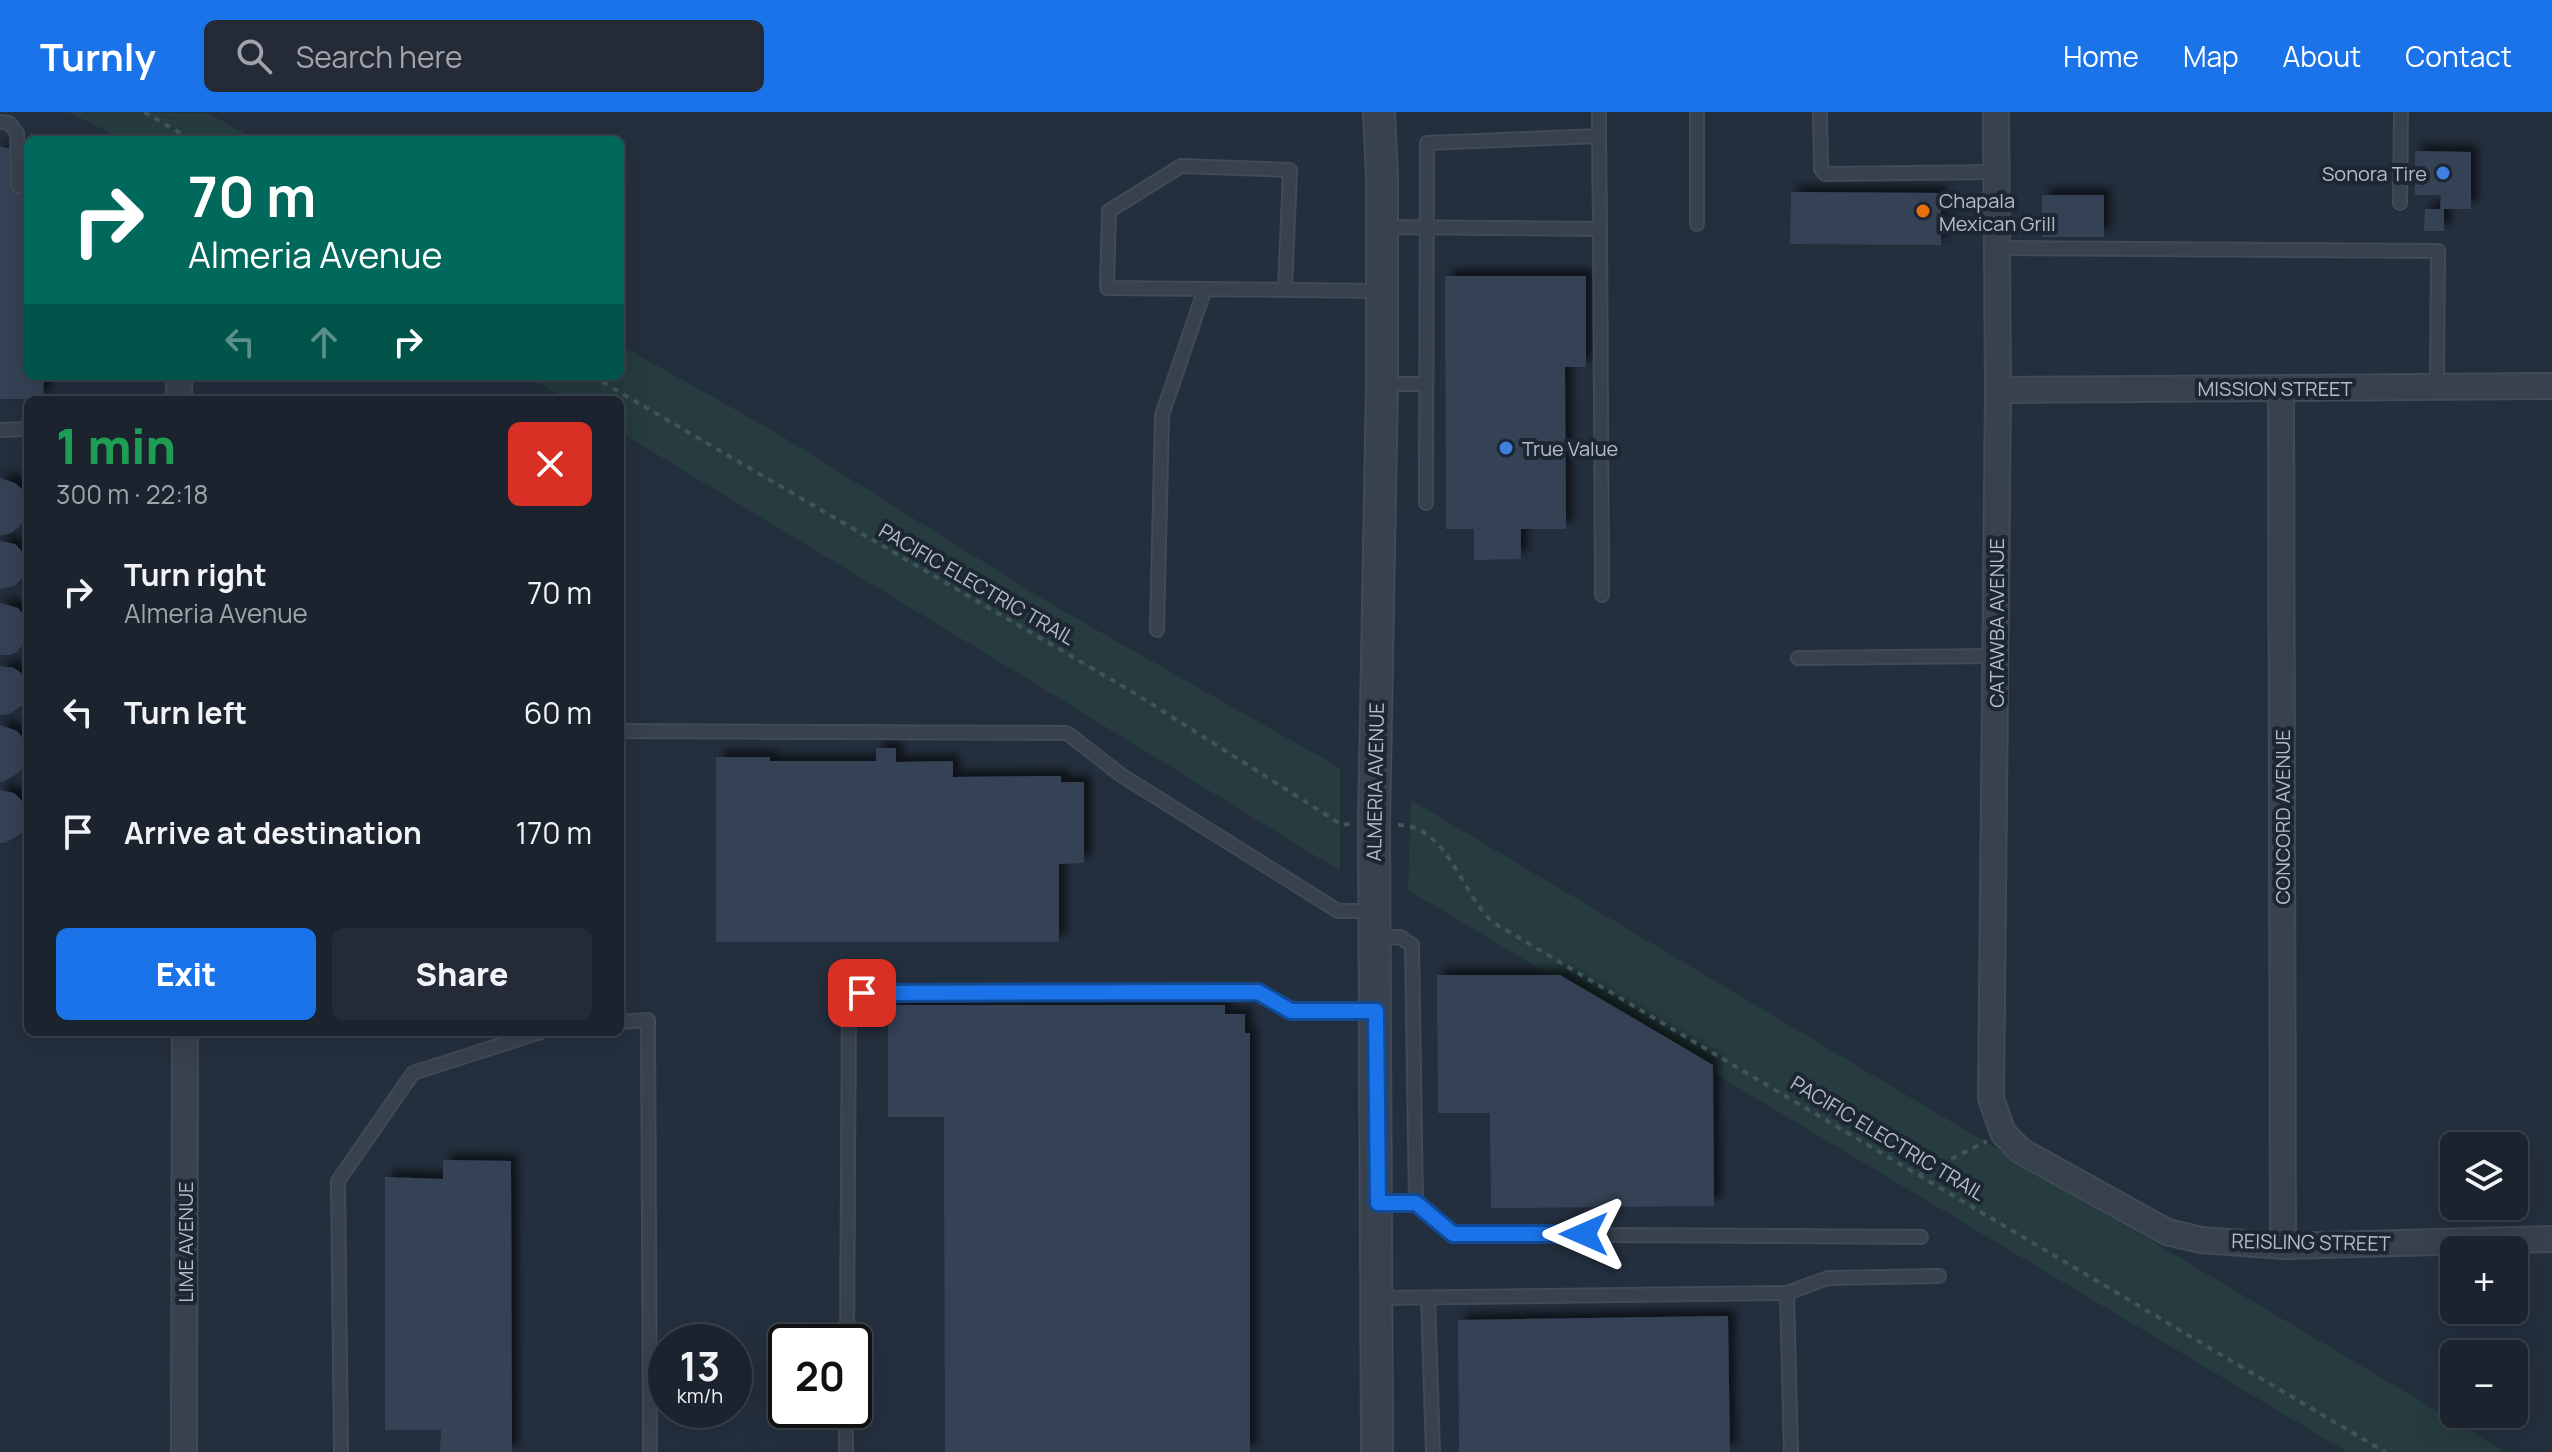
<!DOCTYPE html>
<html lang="en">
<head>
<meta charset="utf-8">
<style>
	body { margin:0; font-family:Manrope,sans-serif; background:#242b36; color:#f1f3f6; height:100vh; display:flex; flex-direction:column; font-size:30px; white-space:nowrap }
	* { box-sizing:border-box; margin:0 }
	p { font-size:26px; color:#a0a4aa }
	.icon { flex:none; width:44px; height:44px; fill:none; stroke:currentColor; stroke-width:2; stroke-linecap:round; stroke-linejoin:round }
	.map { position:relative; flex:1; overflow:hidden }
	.sheet { position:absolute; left:24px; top:284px; width:600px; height:640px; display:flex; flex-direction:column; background:#1b232e; border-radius:12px; box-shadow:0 8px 32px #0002,0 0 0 2px #39404a }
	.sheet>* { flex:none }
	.banner { position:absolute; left:24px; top:24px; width:600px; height:244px; border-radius:12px; box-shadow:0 8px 32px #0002,0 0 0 2px #39404a; background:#00695c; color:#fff; overflow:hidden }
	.fabs { position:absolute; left:2440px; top:1020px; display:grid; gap:16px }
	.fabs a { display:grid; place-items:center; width:88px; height:88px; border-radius:12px; background:#1b232e; box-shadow:0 8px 32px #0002,0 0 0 2px #39404a; font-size:40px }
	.speed { position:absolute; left:648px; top:1212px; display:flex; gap:16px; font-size:40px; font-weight:700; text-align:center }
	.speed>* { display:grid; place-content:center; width:104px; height:104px; border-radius:50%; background:#1b232e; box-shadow:0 8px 32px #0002,0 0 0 2px #39404a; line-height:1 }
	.speed small { font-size:20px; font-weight:400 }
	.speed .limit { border:4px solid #111; border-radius:12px; background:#fff; color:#111 }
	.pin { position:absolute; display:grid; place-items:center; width:68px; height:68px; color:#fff; margin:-34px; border-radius:16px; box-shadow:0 4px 12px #0006 }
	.me { position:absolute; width:88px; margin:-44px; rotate:270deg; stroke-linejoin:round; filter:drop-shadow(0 0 6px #0008) }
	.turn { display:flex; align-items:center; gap:28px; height:168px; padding:0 32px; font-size:36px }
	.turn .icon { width:104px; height:104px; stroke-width:2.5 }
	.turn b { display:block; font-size:56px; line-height:68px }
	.lanes { display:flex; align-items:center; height:76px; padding:0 32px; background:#0003; justify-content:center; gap:40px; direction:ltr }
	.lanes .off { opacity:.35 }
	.round { display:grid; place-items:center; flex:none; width:84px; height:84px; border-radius:12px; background:#242b36 }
	.head { display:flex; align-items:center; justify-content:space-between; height:136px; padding:0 32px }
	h1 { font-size:48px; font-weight:800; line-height:60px; color:#1e9e55 }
	.primary-button { display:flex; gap:16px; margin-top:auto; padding:16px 32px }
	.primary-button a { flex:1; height:92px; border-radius:12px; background:#1a73e8; color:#fff; font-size:32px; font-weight:800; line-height:92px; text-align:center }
	.primary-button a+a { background:#242b36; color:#f1f3f6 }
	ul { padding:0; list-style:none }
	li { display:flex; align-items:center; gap:24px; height:120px; padding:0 32px }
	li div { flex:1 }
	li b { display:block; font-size:30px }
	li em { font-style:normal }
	header { display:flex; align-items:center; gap:48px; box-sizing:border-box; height:112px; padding:0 40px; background:#1a73e8; color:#fff }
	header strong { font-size:38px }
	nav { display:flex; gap:44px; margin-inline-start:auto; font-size:28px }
	.search { width:560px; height:72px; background:#242b36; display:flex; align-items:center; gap:20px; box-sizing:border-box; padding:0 28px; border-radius:12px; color:#a0a4aa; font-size:30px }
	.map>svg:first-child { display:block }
</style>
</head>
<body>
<header>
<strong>Turnly</strong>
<div class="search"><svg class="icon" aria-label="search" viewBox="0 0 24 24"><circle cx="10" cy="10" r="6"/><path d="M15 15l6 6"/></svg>Search here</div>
<nav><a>Home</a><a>Map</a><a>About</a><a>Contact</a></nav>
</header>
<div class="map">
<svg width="2552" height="1340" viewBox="0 0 2552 1340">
	<defs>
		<filter id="shadow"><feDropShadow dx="7" dy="-7" stdDeviation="4" flood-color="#0009"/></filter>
	</defs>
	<rect width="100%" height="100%" fill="#242f3e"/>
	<g fill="#263c3f">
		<polygon points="68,0 208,1 256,28 124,28"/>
		<polygon points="620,233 775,320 1051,492 1340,656 1340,759 1005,553 620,320 620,288 566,288 527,264 620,264"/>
		<polygon points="1411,688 2506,1340 2347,1340 1408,778"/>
	</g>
	<g fill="#364354" filter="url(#shadow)">
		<polygon points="0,35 28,39 28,264 44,264 43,287 0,287"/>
		<polygon points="2415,39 2471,40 2471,97 2444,97 2444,119 2424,119 2425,97 2440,97 2441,83 2415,83"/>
		<polygon points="1791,80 1941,81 1941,133 1790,132"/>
		<rect x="2042" y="83" width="62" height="42"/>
		<polygon points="1445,164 1586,164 1586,255 1565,255 1566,417 1521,417 1521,447 1474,448 1474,417 1446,417"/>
		<polygon points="0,366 15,371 23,378 28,396 20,414 13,420 3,423 0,423"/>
		<polygon points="0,429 15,432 21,438 26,453 21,468 14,474 0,477"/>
		<polygon points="0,491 18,496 28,509 28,526 17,540 9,543 0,543"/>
		<polygon points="0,554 14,556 21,561 28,577 23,593 9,602 0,603"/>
		<polygon points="0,613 17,619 23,626 28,645 19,661 2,670 0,669"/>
		<polygon points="876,636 896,636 896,650 953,649 953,665 1061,664 1061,670 1084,670 1084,751 1059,752 1059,830 716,830 716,645 770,645 770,649 876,649"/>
		<polygon points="0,678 14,681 21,688 27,704 21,722 5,731 0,731"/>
		<polygon points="1437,863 1560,863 1713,953 1714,1094 1491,1096 1490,1001 1438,1001"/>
		<polygon points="888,893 1225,893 1225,902 1245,902 1245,921 1250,921 1250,1340 945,1340 944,1005 888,1005"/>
		<polygon points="443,1048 511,1049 512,1340 440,1340 441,1318 385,1318 385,1065 443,1067"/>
		<polygon points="1728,1204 1730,1340 1459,1340 1458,1208"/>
	</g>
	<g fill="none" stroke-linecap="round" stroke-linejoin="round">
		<g stroke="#414a57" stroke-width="16">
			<g id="service">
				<polyline points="1697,0 1697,112"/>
				<polyline points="1820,0 1821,57 1825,62 1996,60"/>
				<polyline points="0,10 9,11 17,21 18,74"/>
				<polyline points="2400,91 2401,0"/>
				<polyline points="1382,115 1600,117 1599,24"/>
				<polyline points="1600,117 1602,483"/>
				<polyline points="1997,136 2438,139 2437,275"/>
				<polyline points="1205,177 1107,176 1109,99 1181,54 1290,58 1285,178"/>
				<polyline points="1382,272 1425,272"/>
				<polyline points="0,318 28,317"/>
				<polyline points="1426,391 1427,31 1599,24 1599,0"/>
				<polyline points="1157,518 1162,303 1205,177 1382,179"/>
				<polyline points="1798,546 1996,544"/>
				<polyline points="620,619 1067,621 1121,663 1338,799 1375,799"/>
				<polyline points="1375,826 1400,825 1412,833 1416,1091"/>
				<polyline points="620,910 648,908 650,1340"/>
				<polyline points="1378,1091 1416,1091 1453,1122 1921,1125"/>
				<polyline points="1787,1181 1791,1340"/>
				<polyline points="1378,1186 1787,1181 1828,1166 1939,1164"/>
				<polyline points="1428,1186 1433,1340"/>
				<polyline points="847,1230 849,891 862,881 1258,880 1291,899 1373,899"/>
				<polyline points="341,1340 338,1069 413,961 541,920"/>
				<polyline points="846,1340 846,1298"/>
			</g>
		</g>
		<g stroke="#414a57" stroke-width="28">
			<g id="minor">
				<polyline points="1996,0 1998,278 1991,986 2003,1021 2021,1039 2167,1120 2201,1128 2283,1134 2552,1127"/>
				<polyline points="179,264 179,288"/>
				<polyline points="2281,276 2283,1134"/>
				<polyline points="1998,278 2552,274"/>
				<polyline points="184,1340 185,920"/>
			</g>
		</g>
		<g stroke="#414a57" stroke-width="34">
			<polyline id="tertiary" points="1377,1340 1374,712 1382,272 1382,66 1379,0"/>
		</g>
		<g stroke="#3f5557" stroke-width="4" stroke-dasharray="6 6" stroke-linecap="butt">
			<polyline points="144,0 192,28"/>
			<polyline points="30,24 45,28"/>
			<polyline points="592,264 1136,582 1342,713 1350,712"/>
			<path d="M 1398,713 C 1448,713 1461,783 1494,811 L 2385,1340"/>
			<polyline points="1919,1063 1987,1029"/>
		</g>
		<use href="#service" stroke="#38414e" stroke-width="12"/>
		<use href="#minor" stroke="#38414e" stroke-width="24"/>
		<use href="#tertiary" stroke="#38414e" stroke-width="30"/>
	</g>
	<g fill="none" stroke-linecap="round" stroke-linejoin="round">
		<g stroke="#114b97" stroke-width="20">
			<polyline id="route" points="862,881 1258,880 1291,899 1376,899 1378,1091 1416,1091 1453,1122 1584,1122"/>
		</g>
		<use href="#route" stroke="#1a73e8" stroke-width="14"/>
	</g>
	<g fill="#3f7fe0" stroke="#1d2633" stroke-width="3">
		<circle cx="2443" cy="61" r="8"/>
		<circle cx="1506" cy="336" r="8"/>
	</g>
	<circle fill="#e8710a" stroke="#1d2633" stroke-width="3" cx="1923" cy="99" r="8"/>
	<g text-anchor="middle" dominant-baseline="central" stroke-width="8" stroke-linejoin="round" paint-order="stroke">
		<g font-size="20" fill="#b4bcc9" stroke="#1d2633" text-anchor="start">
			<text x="2427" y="61" text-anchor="end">Sonora Tire</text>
			<text x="1939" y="88">Chapala<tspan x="1939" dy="23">Mexican Grill</tspan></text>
			<text x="1522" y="336">True Value</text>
		</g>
		<g font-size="20" fill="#b4bcc9" stroke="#1d2633">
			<text x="2275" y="276">MISSION STREET</text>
			<text transform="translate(977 472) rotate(30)">PACIFIC ELECTRIC TRAIL</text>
			<text transform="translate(1996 511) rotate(-90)">CATAWBA AVENUE</text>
			<text transform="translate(1375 670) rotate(-89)">ALMERIA AVENUE</text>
			<text transform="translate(2282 705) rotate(-90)">CONCORD AVENUE</text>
			<text transform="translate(1888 1026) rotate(31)">PACIFIC ELECTRIC TRAIL</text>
			<text transform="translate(185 1130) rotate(-90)">LIME AVENUE</text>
			<text transform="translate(2311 1130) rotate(1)">REISLING STREET</text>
		</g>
	</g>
</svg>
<div class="fabs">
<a><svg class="icon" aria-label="layers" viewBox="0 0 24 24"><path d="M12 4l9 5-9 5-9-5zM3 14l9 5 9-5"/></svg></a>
<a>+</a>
<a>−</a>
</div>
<div class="speed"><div>13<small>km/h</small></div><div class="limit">20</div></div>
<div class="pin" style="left:862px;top:881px;background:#d93025"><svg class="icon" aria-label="arrive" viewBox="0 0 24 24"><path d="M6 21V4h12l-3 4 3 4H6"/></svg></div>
<svg class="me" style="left:1584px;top:1122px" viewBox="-20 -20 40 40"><path d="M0-17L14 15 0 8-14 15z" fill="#1a73e8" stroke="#fff" stroke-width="4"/></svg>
<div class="banner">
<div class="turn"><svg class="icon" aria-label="right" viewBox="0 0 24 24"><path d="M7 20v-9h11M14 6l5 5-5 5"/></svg><div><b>70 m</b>Almeria Avenue</div></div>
<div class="lanes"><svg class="icon off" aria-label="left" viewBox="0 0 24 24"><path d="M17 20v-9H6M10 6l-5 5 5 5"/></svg><svg class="icon off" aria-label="ahead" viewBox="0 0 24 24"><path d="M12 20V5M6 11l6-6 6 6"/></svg><svg class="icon" aria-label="right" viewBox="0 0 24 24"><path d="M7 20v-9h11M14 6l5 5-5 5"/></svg></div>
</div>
<section class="sheet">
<div class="head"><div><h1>1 min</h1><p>300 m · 22:18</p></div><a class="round" style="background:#d93025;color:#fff"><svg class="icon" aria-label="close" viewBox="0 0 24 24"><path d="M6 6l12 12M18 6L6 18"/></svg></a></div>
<ul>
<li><svg class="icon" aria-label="right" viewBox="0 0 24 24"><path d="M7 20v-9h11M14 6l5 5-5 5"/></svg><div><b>Turn right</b><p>Almeria Avenue</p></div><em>70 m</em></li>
<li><svg class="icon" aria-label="left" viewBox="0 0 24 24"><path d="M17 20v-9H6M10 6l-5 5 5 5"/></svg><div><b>Turn left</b></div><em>60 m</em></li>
<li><svg class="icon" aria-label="arrive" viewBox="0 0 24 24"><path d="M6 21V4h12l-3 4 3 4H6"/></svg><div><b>Arrive at destination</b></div><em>170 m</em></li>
</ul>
<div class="primary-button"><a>Exit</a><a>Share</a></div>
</section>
</div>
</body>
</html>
